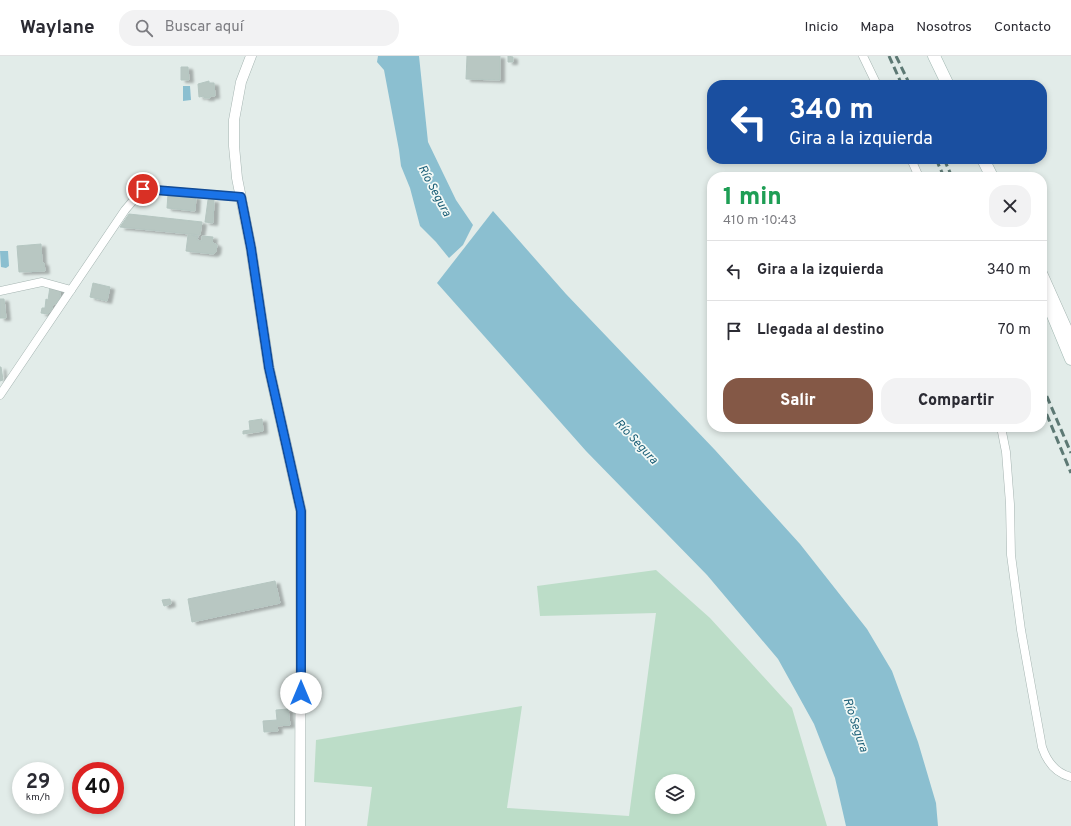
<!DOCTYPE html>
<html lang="es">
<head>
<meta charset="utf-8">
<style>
	body { margin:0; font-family:Overpass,sans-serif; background:#f2f2f3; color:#2b2b33; height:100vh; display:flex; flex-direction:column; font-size:15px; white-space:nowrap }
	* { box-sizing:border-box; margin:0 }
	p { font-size:13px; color:#7c7c81 }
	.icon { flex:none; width:22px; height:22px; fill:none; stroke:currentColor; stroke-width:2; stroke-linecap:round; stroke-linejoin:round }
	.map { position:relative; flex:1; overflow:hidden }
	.details { position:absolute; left:707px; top:116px; width:340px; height:260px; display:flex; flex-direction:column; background:#fff; border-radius:16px; box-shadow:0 2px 6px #0003 }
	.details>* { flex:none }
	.banner { position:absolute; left:707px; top:24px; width:340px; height:84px; border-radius:16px; box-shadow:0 2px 6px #0003; background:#1a4fa0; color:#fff; overflow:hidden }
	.controls { position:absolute; left:655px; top:718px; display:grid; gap:8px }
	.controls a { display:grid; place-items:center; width:40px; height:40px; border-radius:50%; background:#fff; box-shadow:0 2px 6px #0003; font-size:20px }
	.speed { position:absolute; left:12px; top:706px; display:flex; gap:8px; font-size:20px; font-weight:700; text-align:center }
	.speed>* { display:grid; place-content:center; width:52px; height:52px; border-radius:50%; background:#fff; box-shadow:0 2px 6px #0003; line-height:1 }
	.speed small { font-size:10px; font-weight:400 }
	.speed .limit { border:6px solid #d22; background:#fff; color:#111 }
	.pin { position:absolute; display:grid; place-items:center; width:34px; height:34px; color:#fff; margin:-17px; border:2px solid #fff; border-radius:50%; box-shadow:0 1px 4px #0007 }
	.me { position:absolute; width:44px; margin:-22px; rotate:0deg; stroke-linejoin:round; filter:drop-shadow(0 0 3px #0008) }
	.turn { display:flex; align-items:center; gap:14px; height:84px; padding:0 16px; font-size:18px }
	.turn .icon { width:52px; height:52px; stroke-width:2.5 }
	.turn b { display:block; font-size:28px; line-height:34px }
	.round { display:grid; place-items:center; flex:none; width:42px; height:42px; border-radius:16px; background:#f2f2f3 }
	.headline { display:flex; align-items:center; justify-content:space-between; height:68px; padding:0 16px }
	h1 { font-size:24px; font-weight:800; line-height:30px; color:#1e9e55 }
	.button { display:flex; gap:8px; margin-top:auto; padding:8px 16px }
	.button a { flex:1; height:46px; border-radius:16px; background:#845846; color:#fff; font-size:16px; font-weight:800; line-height:46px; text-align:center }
	.button a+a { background:#f2f2f3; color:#2b2b33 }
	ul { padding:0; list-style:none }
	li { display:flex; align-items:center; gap:12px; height:60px; padding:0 16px; border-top:1px solid #e1e1e2 }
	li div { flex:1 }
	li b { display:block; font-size:15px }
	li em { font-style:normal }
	header { display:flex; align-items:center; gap:24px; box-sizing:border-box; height:56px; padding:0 20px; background:#fff; border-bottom:1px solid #e1e1e2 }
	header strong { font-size:19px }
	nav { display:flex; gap:22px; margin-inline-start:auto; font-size:14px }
	.search { width:280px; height:36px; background:#f2f2f3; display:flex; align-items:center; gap:10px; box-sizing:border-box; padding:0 14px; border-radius:16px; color:#7c7c81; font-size:15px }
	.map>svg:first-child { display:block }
</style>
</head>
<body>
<header>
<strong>Waylane</strong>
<div class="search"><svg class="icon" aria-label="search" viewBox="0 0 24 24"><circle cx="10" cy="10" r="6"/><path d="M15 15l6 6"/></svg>Buscar aquí</div>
<nav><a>Inicio</a><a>Mapa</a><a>Nosotros</a><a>Contacto</a></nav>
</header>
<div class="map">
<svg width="1071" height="770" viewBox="0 0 1071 770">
	<defs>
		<filter id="shadow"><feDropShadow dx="4.5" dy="2.5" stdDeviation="1" flood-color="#0004"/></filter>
	</defs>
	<rect width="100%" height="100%" fill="#e2ece9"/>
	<path fill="#bcddc8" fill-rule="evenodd" d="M 656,514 L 710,562 L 792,652 L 827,770 L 367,770 L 372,731 L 314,726 L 316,684 L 522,650 L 507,752 L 629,760 L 656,557 L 540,560 L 537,530 ZM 662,725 L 688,725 L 688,751 L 662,751 Z"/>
	<g fill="#8bbfd0">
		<polygon points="378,0 419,0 428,86 456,144 473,169 463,189 449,202 436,186 420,170 410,132 401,110 399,94 384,14 377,6"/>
		<polygon points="183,30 190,30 191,44 183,45"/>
		<polygon points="493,155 566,238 715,394 800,488 867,573 892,615 918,686 936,747 938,770 846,770 835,722 814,668 778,603 707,519 586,395 437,227"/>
		<polygon points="0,195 8,195 9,210 6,212 1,211"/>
	</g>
	<g fill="#b8c7c2" stroke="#b5c6c1" filter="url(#shadow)">
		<polygon points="467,0 500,0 500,24 466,23"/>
		<polygon points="508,0 513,1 513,6 508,6"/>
		<polygon points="181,11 188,11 189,24 181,24"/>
		<polygon points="209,25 209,27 214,27 215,40 210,40 210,42 204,42 204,40 199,41 198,28"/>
		<polygon points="168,138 196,141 195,155 167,152"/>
		<polygon points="208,144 214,144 213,167 205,166"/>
		<polygon points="129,158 202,166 200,179 120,171"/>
		<polygon points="188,179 198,180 197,184 202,185 202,180 213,181 212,186 217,189 216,196 213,198 186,195"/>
		<polygon points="41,188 42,207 44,207 45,215 19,216 17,190"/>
		<polygon points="93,227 110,231 107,245 90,241"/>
		<polygon points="50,231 61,232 59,245 57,245 57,248 53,248 52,253 48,258 41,257 42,252 45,252 46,243 48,244"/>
		<polygon points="0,243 4,243 6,262 0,262"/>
		<polygon points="0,311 1,311 3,324 0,325"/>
		<polygon points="262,363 263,375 243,378 243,375 250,374 249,365"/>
		<polygon points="275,525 280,547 192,566 188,543"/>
		<polygon points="170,543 171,548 164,550 162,544"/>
		<polygon points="288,653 290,669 277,670 278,675 264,676 263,665 277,664 276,654"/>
	</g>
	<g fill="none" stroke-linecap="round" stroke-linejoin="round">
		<g stroke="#a5b4b1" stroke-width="9">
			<g id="minor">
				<polyline points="863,0 877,29"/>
				<polyline points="911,103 919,121"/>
				<polyline points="0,235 42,226 71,234"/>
				<polyline points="0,339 125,154 143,133 241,141"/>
				<path d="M 1001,371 L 1006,396 L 1010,448 L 1011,499 L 1021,574 L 1042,691 C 1047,706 1055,717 1071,721"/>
			</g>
		</g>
		<g stroke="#a5b4b1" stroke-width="11">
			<g id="tertiary">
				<polyline points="251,0 241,26 234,64 234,90 237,122 251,192 269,312 301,455 300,770"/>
				<polyline points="1042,217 1071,282"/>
			</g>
		</g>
		<g stroke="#a1b8b2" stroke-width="13">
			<g id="secondary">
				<polyline points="934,0 948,29"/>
				<polyline points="983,103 992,121"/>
				<polyline points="1042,233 1071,303"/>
			</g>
		</g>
		<use href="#minor" stroke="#fff" stroke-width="8"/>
		<use href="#tertiary" stroke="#fff" stroke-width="10"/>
		<use href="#secondary" stroke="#fff" stroke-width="12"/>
		<g stroke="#5d7974" stroke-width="3" stroke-dasharray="8 4" stroke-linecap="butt">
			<polyline points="889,0 902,29"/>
			<polyline points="896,0 910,29"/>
			<polyline points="936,103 944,121"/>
			<polyline points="944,103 952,121"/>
			<polyline points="1042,329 1071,397"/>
			<polyline points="1042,347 1071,417"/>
		</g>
	</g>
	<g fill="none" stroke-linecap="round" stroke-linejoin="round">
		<g stroke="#114b97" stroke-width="10">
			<polyline id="route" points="143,133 241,141 251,192 269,312 301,455 301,637"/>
		</g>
		<use href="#route" stroke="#1a73e8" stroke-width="7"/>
	</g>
	<g text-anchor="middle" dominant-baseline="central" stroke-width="3.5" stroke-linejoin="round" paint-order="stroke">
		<g font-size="12" font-style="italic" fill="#1d6078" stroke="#f3f9f6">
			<text transform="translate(434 135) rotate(62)">Río Segura</text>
			<text transform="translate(636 386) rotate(47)">Río Segura</text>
			<text transform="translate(855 669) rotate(72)">Río Segura</text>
		</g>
	</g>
</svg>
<div class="controls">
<a><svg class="icon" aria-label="layers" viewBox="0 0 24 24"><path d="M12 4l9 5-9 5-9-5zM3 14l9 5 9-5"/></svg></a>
</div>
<div class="speed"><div>29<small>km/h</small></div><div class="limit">40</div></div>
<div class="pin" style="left:143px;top:133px;background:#d93025"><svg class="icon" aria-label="arrive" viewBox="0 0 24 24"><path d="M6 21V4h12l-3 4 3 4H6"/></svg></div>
<svg class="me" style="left:301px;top:637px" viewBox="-20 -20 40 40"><circle r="19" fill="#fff"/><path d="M0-13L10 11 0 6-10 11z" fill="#1a73e8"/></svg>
<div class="banner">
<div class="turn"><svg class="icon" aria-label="left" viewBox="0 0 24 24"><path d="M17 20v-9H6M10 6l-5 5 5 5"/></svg><div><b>340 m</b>Gira a la izquierda</div></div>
</div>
<section class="details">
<div class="headline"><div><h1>1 min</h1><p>410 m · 10:43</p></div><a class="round"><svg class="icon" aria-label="close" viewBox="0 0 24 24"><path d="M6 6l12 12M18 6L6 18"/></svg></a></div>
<ul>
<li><svg class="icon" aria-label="left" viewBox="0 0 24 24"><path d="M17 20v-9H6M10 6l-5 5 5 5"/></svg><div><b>Gira a la izquierda</b></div><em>340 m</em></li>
<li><svg class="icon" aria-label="arrive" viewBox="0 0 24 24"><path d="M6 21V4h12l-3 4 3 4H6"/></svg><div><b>Llegada al destino</b></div><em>70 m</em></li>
</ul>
<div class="button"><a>Salir</a><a>Compartir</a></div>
</section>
</div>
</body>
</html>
